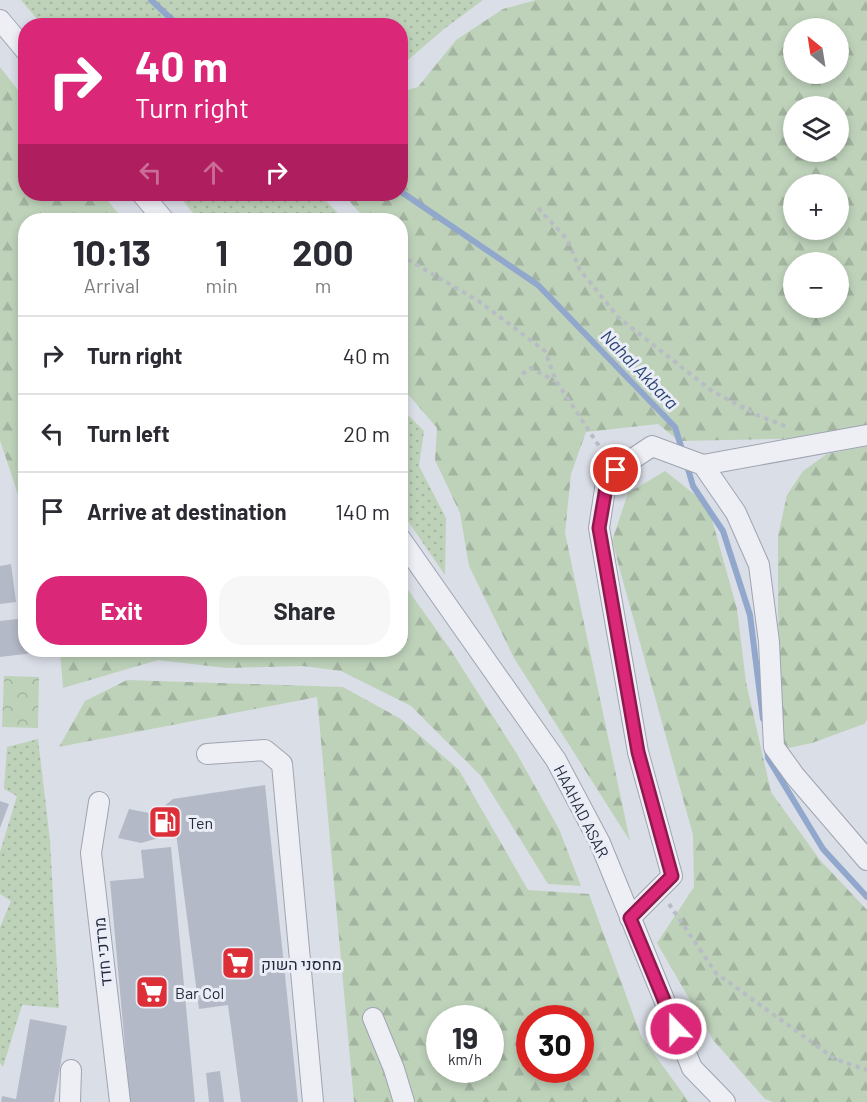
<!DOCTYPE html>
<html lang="en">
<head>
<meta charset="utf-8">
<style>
	body { margin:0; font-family:Barlow,Heebo,sans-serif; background:#f7f7f7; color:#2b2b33; height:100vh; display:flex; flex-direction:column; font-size:22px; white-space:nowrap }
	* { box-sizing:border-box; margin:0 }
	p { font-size:20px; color:#7c7c81 }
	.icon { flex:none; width:33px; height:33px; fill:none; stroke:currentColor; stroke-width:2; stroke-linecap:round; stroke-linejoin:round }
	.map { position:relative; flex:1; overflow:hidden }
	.drawer { position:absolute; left:18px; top:213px; width:390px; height:444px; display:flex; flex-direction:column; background:#fff; border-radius:24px; box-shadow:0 3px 9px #0003 }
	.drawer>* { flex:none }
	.top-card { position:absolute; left:18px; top:18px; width:390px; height:183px; border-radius:24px; box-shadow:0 3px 9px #0003; background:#db2777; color:#fff; overflow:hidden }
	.needle { width:39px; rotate:330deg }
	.fabs { position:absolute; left:783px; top:18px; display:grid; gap:12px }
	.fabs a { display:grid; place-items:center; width:66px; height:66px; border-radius:50%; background:#fff; box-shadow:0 3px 9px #0003; font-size:30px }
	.speed { position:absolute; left:426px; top:1005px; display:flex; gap:12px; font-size:30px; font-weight:700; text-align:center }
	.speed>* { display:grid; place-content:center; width:78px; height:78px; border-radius:50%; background:#fff; box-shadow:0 3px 9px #0003; line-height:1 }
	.speed small { font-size:15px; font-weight:400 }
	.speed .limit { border:9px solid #d22; background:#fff; color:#111 }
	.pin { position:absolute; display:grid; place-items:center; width:51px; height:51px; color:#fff; margin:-26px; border:3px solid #fff; border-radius:50%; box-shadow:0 2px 6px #0007 }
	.me { position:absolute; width:66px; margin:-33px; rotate:338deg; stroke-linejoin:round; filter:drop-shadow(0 0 4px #0008) }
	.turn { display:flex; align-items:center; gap:21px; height:126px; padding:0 18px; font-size:27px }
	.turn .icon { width:78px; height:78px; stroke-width:2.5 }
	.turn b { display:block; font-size:42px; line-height:51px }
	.lanes { display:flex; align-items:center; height:57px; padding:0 18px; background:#0003; justify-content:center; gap:30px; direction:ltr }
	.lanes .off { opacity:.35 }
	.eta { display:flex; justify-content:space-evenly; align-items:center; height:102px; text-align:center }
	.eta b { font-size:36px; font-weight:700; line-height:42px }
	.primary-button { display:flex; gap:12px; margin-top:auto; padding:12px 18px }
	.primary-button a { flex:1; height:69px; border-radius:24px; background:#db2777; color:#fff; font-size:24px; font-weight:700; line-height:69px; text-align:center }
	.primary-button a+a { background:#f7f7f7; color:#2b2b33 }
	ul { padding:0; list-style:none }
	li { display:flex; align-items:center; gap:18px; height:78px; padding:0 18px; border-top:2px solid #e1e1e2 }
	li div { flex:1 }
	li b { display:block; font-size:22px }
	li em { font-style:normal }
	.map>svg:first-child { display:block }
</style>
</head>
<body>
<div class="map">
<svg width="867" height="1102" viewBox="0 0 867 1102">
	<defs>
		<pattern id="grass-dots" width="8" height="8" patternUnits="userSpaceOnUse" patternTransform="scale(1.5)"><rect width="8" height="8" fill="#bed2ba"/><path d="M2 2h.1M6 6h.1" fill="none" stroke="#a3b4a1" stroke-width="1.8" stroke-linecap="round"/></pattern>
		<pattern id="forest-firs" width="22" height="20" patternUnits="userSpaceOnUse" patternTransform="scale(1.5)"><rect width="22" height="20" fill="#bed2ba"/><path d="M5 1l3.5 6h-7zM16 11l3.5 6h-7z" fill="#a3b4a1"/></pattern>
		<pattern id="park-crowns" width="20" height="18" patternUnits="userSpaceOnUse" patternTransform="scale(1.5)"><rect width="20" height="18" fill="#bed2ba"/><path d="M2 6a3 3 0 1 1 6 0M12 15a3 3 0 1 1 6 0" fill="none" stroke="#a3b4a1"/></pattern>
	</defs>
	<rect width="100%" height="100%" fill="#dadee7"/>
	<g fill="url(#grass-dots)">
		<polygon points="21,0 483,0 444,29 401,66 400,26 42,25"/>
		<polygon points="177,194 319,194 345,220 199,220"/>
		<polygon points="401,408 424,431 419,466 446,518 445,575 401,511"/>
		<polygon points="38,739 50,840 59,1008 22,1005 3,1067 0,1063 0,927 11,901 0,894 0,852 17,796 4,789 7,747"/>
	</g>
	<g fill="url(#forest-firs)" fill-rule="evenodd">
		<path d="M 536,0 L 867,0 L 867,431 L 820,438 L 679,441 L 658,424 L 586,432 L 571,474 L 565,533 L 630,841 L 514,658 L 469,566 L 460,513 L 435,460 L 437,428 L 401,386 L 400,220 L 366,220 L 343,194 L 400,194 L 401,92 L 418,87 L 456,40 L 503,9 ZM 794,28 L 838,28 L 838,74 L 794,74 ZM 794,106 L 838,106 L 838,152 L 794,152 ZM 794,184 L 838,184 L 838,230 L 794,230 ZM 794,262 L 838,262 L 838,308 L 794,308 Z"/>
		<polygon points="0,67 25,99 26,194 102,194 124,220 26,220 25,516 0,440"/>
		<polygon points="867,446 867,720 864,724 812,743 784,749 778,615 778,536 787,495 803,471 827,454"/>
		<polygon points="665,471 708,505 737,609 746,682 771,792 820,860 867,910 867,1102 773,1102 765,1099 713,1040 657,943 694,887 693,835 612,541 628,493"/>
		<polygon points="401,580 450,649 517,754 559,829 581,886 548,884 481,776 411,706 341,671 303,666 226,668 158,660 63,688 60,650 400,650"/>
		<path d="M 127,680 L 343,687 L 401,719 L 459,770 L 528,890 L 589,894 L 641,1036 L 689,1102 L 354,1102 L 317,697 L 59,747 L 85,701 ZM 440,1018 L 490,1018 L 490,1070 L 440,1070 ZM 530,1018 L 580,1018 L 580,1070 L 530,1070 Z"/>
	</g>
	<polygon fill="url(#park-crowns)" points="4,676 39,677 38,728 2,727"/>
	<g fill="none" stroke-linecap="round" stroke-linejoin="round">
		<g stroke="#91a7cc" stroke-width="6">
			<polyline points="151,0 179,26"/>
			<polyline points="400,191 538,285 675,427 683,453"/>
			<polyline points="686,462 693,486 723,531 750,615 763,719"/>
			<polyline points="767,747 768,758 823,849 867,897"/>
		</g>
	</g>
	<g fill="#b4b9c7">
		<polygon points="11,564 16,602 0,604 0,566"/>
		<polygon points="26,618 26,650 32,650 33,653 0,657 0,621"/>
		<polygon points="265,785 287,994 298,1102 241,1102 228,1005 199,1009 176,833 141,843 118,838 129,809 154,814 173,799"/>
		<polygon points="0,801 9,804 0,828"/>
		<polygon points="171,847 195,1102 130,1102 110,881 144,878 141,850"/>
		<polygon points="30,1019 67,1026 54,1102 1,1102 2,1096 16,1099"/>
		<polygon points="220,1071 224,1102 209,1102 206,1073"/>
	</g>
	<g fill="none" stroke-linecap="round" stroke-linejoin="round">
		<g stroke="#9fa4b1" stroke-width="22">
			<g id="minor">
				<polyline points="0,20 26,51"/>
				<polyline points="142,194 164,220"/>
				<polyline points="703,465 867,435"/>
				<polyline points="400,538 556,760 600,843 692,1068 725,1102"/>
				<polyline points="207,754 265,750 282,764 313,1102"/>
				<polyline points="99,802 91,853 120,1102"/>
				<polyline points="630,918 672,876 638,752 599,528 607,476 652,446 703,465 736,513 759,565 769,642 774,747 795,776 867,860"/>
				<polyline points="373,1018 394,1069 404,1102"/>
				<polyline points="70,1102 71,1070"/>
			</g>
		</g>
		<g stroke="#b8bcc5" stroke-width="4" stroke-dasharray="4.5 4.5" stroke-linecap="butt">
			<polyline points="538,208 567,239 580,270 619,318 712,391 757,415 790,428"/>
			<polyline points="400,255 480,302 545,351 556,381 605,455"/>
			<polyline points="522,374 531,368 555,381"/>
			<polyline points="669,904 716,973 835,1059 867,1070"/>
		</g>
		<use href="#minor" stroke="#edeff5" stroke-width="20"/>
	</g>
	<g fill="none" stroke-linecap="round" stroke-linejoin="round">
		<g stroke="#8e194d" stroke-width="15">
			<polyline id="route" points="616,470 608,476 599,528 638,752 672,876 630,918 676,1029"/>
		</g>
		<use href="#route" stroke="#db2777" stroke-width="10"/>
	</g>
	<defs>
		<g id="fuel-square" transform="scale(1.725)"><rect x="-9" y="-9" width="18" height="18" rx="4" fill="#dc2f38" stroke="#eaedf5"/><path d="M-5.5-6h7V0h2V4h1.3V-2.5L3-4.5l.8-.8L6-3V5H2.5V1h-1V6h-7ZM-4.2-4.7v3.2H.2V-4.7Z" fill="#fff"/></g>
		<g id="supermarket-square" transform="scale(1.725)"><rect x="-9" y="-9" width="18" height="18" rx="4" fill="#dc2f38" stroke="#eaedf5"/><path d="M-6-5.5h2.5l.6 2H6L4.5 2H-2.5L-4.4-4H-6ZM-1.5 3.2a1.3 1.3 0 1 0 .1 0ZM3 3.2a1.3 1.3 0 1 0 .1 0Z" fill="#fff"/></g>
	</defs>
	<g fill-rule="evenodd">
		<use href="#fuel-square" x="165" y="822"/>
		<use href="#supermarket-square" x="238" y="963"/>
		<use href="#supermarket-square" x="152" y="992"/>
	</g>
	<g text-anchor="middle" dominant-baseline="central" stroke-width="6" stroke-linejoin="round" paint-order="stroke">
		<g font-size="16" fill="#232a3e" stroke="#eaedf5">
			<text transform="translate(582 811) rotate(63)">HAAHAD ASAR</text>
			<text transform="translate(102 952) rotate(-96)">מרדכי חדד</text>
		</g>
		<g font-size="16" fill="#232a3e" stroke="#eaedf5" text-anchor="start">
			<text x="188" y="822">Ten</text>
			<text x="261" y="963">מחסני השוק</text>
			<text x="175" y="992">Bar Col</text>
		</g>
		<g font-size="18" font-style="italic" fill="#294476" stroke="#eaedf5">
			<text transform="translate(640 369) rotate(46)">Nahal Akbara</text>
		</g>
	</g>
</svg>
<div class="fabs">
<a><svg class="needle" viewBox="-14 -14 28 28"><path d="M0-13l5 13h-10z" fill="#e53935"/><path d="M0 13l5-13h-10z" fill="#7c7c81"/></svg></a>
<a><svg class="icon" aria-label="layers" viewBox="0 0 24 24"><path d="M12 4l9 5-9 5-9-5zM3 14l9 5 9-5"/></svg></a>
<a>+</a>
<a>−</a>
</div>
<div class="speed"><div>19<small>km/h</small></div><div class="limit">30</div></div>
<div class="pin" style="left:616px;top:470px;background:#d93025"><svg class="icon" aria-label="arrive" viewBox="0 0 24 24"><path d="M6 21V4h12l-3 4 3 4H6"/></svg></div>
<svg class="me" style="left:676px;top:1029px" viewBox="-20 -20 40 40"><circle r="17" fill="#db2777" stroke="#fff" stroke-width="3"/><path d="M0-11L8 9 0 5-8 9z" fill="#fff"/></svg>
<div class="top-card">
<div class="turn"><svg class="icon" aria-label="right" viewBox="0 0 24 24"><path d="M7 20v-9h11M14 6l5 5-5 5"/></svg><div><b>40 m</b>Turn right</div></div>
<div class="lanes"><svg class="icon off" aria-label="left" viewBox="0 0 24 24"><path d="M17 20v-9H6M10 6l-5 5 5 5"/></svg><svg class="icon off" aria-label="ahead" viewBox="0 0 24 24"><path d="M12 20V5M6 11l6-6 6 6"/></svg><svg class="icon" aria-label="right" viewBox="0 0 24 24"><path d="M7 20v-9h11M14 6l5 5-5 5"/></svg></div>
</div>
<section class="drawer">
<div class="eta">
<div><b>10:13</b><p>Arrival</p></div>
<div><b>1</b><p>min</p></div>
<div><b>200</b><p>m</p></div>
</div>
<ul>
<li><svg class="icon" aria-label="right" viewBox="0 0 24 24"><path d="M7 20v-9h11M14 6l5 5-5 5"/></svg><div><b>Turn right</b></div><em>40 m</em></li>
<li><svg class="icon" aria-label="left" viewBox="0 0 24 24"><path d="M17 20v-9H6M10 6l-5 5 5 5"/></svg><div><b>Turn left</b></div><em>20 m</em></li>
<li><svg class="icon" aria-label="arrive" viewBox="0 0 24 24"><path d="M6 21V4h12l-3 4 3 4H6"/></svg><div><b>Arrive at destination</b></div><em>140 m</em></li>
</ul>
<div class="primary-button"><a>Exit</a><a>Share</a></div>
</section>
</div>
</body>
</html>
